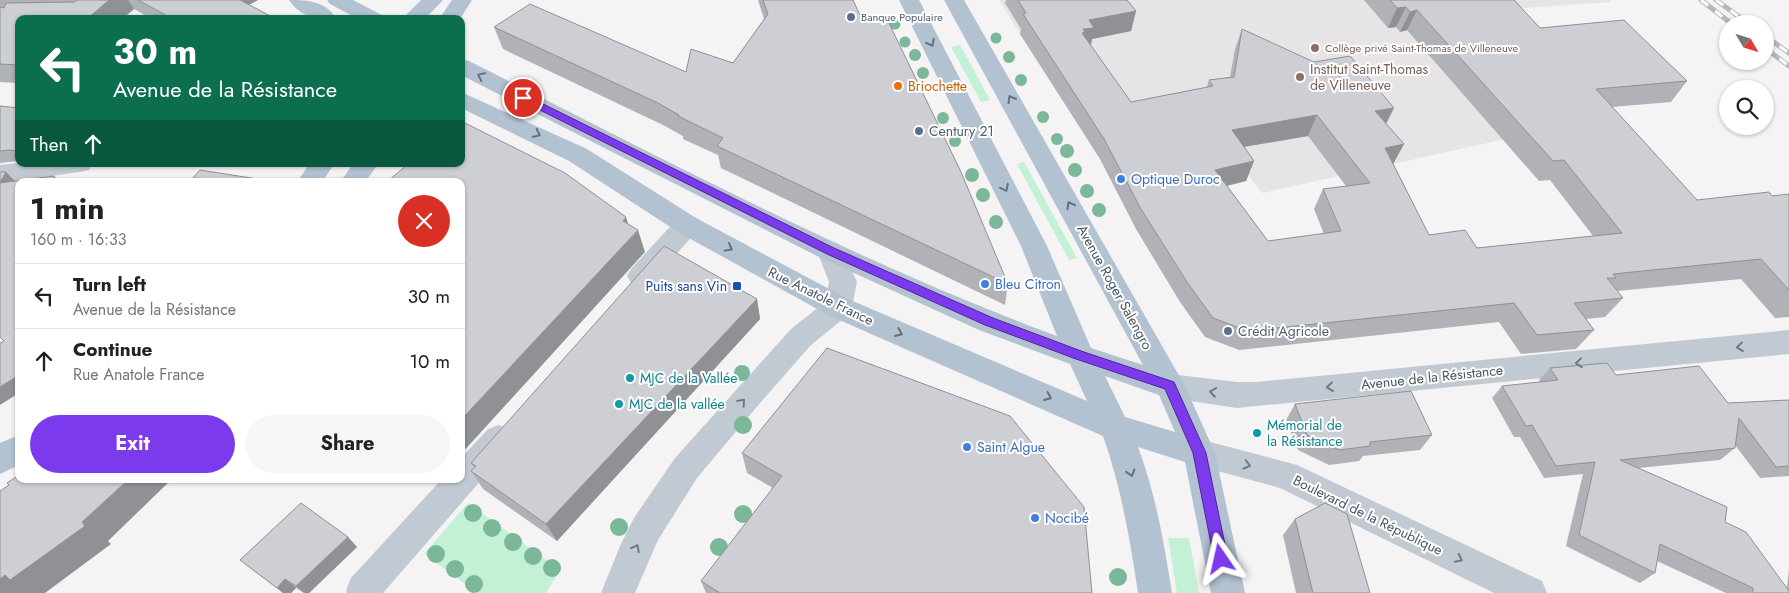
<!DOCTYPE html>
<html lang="en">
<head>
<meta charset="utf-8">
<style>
	body { margin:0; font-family:Jost,sans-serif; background:#f6f6f6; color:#222; height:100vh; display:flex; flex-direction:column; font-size:19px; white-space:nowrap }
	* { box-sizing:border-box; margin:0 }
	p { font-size:16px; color:#767676 }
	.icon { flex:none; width:28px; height:28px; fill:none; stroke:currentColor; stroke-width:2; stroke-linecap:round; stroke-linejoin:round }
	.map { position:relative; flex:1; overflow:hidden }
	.panel { position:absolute; left:15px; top:178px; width:450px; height:305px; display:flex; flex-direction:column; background:#fff; border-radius:10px; box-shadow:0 1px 4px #0004 }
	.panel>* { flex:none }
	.top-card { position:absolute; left:15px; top:15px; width:450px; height:152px; border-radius:10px; box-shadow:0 1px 4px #0004; background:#0b6e4f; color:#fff; overflow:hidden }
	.needle { width:32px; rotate:128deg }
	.buttons { position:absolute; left:1719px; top:15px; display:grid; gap:10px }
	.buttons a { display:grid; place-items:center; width:55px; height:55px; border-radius:50%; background:#fff; box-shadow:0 1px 4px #0004; font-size:25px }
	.pin { position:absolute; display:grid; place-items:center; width:42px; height:42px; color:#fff; margin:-21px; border:2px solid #fff; border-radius:50%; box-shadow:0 1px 5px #0007 }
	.me { position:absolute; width:55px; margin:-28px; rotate:349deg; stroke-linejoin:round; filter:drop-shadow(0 0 4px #0008) }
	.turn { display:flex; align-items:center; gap:18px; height:105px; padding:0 15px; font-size:22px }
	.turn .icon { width:65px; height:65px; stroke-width:2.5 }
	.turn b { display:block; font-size:35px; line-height:42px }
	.then { display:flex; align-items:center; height:48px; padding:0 15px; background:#0003; gap:10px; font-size:19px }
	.round { display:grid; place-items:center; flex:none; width:52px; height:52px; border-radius:26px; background:#f6f6f6 }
	.headline { display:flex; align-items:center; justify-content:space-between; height:85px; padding:0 15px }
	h1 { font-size:30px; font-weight:700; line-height:38px }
	.action { display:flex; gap:10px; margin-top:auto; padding:10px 15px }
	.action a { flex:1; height:58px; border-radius:30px; background:#7c3aed; color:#fff; font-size:20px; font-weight:700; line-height:58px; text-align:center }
	.action a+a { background:#f6f6f6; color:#222 }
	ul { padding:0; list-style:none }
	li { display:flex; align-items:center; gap:15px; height:65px; padding:0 15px; border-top:1px solid #e0e0e0 }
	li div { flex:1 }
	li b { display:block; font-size:19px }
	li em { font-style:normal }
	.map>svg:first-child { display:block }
</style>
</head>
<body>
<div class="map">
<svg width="1789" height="593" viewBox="0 0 1789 593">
	<rect width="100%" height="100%" fill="#f5f3f3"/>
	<polygon fill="#e6e4e5" points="999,0 1609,0 1612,2 1494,10 1590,120 1262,193 1218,136 1100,159"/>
	<g fill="#c3f1d5">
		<polygon points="960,45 990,100 981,102 951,47"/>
		<polygon points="1024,162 1077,258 1069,260 1017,164"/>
		<polygon points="468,503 560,570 546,593 477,593 424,554"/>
		<polygon points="1168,538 1189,538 1199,593 1177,593"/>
	</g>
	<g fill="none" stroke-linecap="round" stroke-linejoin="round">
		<g fill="#c1cad2" fill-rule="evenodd">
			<polygon points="19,163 19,164 92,164 89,170 80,172 0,183 0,165"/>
			<polygon points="687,216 696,218 700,225 696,232 651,283 641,286 631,283 627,276 631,269 678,218"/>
			<polygon points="830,241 839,244 857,282 852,307 848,315 811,345 760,403 697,478 658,540 635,593 601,593 620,546 634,518 675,458 791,329 825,302 829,282 817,251 821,244"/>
			<polygon points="1789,330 1789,354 1256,406 1237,408 1170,398 1160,395 1155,386 1160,377 1170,374 1237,382 1256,382"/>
			<polygon points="499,425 510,429 514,438 510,447 383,593 347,593 346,590 351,578 442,479 461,479 461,458 488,429"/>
			<polygon points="1199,439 1297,465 1542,581 1547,593 1494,593 1280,488 1188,463 1183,453 1188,443"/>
		</g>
		<g fill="#b3c2d1" fill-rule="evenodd">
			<path d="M 289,0 C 308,0 325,1 337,19 C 317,19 301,18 289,0 Z"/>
			<polygon points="327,0 353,0 382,15 385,19 358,19 330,4"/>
			<polygon points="421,0 443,0 425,19 402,19"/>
			<polygon points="452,0 472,0 460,19 439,19"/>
			<path d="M 899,0 L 919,0 L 1047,246 L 1091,348 L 1143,365 L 944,0 L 964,0 L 1185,386 L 1215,453 L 1245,593 L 1211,593 L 1185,462 L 1138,447 C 1156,495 1164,543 1172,593 L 1138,593 C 1130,539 1121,487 1103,436 L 828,315 L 678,232 L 569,161 L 461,108 L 461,92 L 587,149 L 696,218 L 848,299 L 1087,401 L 1070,364 L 979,330 L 821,258 L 461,75 L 461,59 L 469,61 C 662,158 854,261 1057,336 L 1021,246 ZM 1105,376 L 1159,395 L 1175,432 L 1125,417 Z"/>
			<polygon points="309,164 334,164 323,181 298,181"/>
			<polygon points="353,164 378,164 366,181 341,181"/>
			<polygon points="19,435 19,465 0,474 0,443"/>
		</g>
		<g stroke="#b5b8bd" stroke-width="5">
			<g id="rail">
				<polyline points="1701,0 1732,24"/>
				<polyline points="1716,0 1749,24"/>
				<polyline points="1765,36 1789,53"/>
				<polyline points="1765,48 1789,66"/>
			</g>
		</g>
		<use href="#rail" stroke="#fff" stroke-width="3" stroke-dasharray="9" stroke-linecap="butt"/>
	</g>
	<g fill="#7bb799">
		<circle cx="895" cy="24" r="5.5"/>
		<circle cx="996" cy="38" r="5.5"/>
		<circle cx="905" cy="42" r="5.5"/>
		<circle cx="915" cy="55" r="6"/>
		<circle cx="1009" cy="57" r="6"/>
		<circle cx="923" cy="73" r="6"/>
		<circle cx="1021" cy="80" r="6"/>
		<circle cx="1043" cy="117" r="6"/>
		<circle cx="943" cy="118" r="6"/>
		<circle cx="1057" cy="139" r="6"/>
		<circle cx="955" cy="141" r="6"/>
		<circle cx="1067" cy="151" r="7"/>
		<circle cx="1075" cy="170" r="7"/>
		<circle cx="972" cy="175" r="7"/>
		<circle cx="1087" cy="191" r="7"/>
		<circle cx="983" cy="195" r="7"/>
		<circle cx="1099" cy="210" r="7"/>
		<circle cx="996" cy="222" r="7"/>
		<circle cx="742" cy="373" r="8"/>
		<circle cx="743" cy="425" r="9"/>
		<circle cx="473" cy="513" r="9"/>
		<circle cx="743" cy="514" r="9"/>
		<circle cx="619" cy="527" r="9"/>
		<circle cx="492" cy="528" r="9"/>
		<circle cx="513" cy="542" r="9"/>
		<circle cx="719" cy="547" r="9"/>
		<circle cx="436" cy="554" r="9"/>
		<circle cx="533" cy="556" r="9"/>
		<circle cx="552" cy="568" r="9"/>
		<circle cx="455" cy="569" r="9"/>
		<circle cx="1118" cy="577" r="9"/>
		<circle cx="474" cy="584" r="9"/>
	</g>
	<g fill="#b0b2b7" fill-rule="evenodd">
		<polygon points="0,0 258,0 249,5 276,19 152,19 134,9 122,19 19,19 19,83 0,82"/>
		<polygon points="758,0 853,0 860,15 1008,284 1005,305 721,168 718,155 683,139 683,136 663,125 503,49 494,27 686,72 733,63 764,19"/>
		<path d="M 1006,0 L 1018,0 L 1136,11 L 1131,31 L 1092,39 L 1091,46 L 1131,102 L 1207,87 L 1209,80 L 1230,77 L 1235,49 L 1242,29 L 1386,124 L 1404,144 L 1393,164 L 1429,235 L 1477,248 L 1593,236 L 1550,180 L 1539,181 L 1407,30 L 1400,32 L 1396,27 L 1388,28 L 1364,0 L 1514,0 L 1540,28 L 1687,81 L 1671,102 L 1612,107 L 1697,200 L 1772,196 L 1789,194 L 1789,317 L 1775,318 L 1741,279 L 1617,291 L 1623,298 L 1605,317 L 1586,319 L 1594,330 L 1576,349 L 1521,354 L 1499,322 L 1239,350 L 1205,337 L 1180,302 L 1136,229 L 1100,159 L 1020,34 L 1021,29 L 1005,3 ZM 1308,136 L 1346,186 L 1323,189 L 1314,209 L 1324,234 L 1268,241 L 1227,186 L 1246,181 L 1254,161 L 1244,147 Z"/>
		<polygon points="0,106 19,108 19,161 0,163"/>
		<polygon points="757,299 760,319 557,541 483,489 471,471 474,468 471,463"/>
		<polygon points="1550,368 1616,375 1728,403 1789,400 1789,476 1760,478 1735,445 1735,448 1720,460 1638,468 1725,522 1787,588 1789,568 1789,593 1726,593 1657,561 1655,573 1640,583 1566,546 1583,474 1544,478 1520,437 1514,437 1492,398 1502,386 1540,382 1539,380"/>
		<polygon points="1295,404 1432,435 1420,450 1363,456 1359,461 1329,465 1298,450 1286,420"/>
		<polygon points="742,453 1092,593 706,593 701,581 773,488 747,473"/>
		<polygon points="1295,519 1370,593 1296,593 1283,535"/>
		<polygon points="348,537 357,547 309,593 304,593 296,588 291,593 283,593 240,560"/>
	</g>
	<g fill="#909195">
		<polygon points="109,0 128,0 134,9 122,19 87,19"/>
		<polygon points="231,0 258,0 237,11"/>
		<polygon points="1406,7 1396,27 1388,28 1397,8"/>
		<polygon points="1417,10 1407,30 1400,32 1410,12"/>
		<polygon points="1136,11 1131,31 1092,39 1090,48 1082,33 1089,20"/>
		<polygon points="1394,108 1384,128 1375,111"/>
		<polygon points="1317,115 1308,136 1225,150 1232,130"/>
		<polygon points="1404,144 1393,164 1385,148"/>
		<polygon points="1254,161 1246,181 1208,190 1215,170"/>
		<polygon points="6,172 17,183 0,183"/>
		<polygon points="54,176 59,181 55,181"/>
		<polygon points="626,217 632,237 638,230 645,252 461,454 461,420"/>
		<polygon points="757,299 760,319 557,541 546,524"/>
		<polygon points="19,375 19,393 0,405 0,387"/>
		<polygon points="129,479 172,479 108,541 111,544 45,593 0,593 0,579 82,522"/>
		<polygon points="348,537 357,547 309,593 304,593 296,586"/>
		<polygon points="285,579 296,588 291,593 283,593 277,588"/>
	</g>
	<g fill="#cdcfd5" stroke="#909195" fill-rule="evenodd">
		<polygon points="77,0 109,0 87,19 19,19 19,65 0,64 0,7 4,8 6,3 75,2"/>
		<polygon points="138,0 240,0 276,19 173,19"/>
		<polygon points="763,0 853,0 860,15 887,19 961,172 1008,284 717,146 723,138 678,116 679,115 658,103 494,27 530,4 686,72 691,49 733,63 768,14"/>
		<path d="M 1018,0 L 1127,0 L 1136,11 L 1089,20 L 1094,28 L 1083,29 L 1085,32 L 1082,33 L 1131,102 L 1213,86 L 1209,80 L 1234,77 L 1242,29 L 1314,62 L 1350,56 L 1394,108 L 1375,111 L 1404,144 L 1385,148 L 1429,235 L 1465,230 L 1477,248 L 1622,233 L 1564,160 L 1553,161 L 1417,10 L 1410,12 L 1406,7 L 1397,8 L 1390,0 L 1514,0 L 1540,28 L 1624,20 L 1687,81 L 1596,89 L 1697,200 L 1769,192 L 1772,196 L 1789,194 L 1789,290 L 1761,259 L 1613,274 L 1616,278 L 1607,278 L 1623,298 L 1574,303 L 1594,330 L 1537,335 L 1514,303 L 1248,331 L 1213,318 L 1187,282 L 1141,209 L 1104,139 L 1023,14 L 1026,13 ZM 1317,115 L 1370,183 L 1323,189 L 1341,231 L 1268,241 L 1215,170 L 1254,161 L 1232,130 Z"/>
		<polygon points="0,106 19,108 19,147 17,151 8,150 0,151"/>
		<polygon points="461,121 565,173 626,217 623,221 638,230 461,420 461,181 388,181 408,164 461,164"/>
		<polygon points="200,170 264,180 263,181 190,181"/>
		<polygon points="0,172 6,172 0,182"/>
		<polygon points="54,176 55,181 19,181 19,375 0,387 0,343 4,341 0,337 0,183"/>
		<polygon points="664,246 757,299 546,524 471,471 476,466 471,463"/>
		<polygon points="827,348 1010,416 1084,507 1092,593 720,593 701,581 782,476 742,453"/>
		<polygon points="1607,363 1616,375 1699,366 1728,403 1789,400 1789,466 1776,467 1739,418 1735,448 1620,460 1727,507 1725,522 1746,532 1789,591 1789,593 1753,593 1753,588 1660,544 1655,573 1579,535 1595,462 1556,466 1532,425 1526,426 1502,386 1558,380 1550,368"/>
		<polygon points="1411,391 1432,435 1370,442 1370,446 1339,450 1307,435 1295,404"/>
		<polygon points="19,475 19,479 129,479 82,522 85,526 10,580 5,575 0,579 0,491 9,485 7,483"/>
		<polygon points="301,503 348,537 296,586 285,579 277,588 240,560"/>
		<polygon points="1325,503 1347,514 1370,593 1313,593 1295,519"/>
	</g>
	<defs><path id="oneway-chevron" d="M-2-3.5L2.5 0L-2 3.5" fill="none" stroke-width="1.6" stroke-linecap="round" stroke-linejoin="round" transform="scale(1.25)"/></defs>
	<g stroke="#64717d">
		<use href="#oneway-chevron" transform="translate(931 43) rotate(62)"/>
		<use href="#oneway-chevron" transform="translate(481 76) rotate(-154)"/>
		<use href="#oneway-chevron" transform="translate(1011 99) rotate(-120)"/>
		<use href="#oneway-chevron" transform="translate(537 134) rotate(26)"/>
		<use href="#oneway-chevron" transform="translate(1005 188) rotate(64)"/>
		<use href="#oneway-chevron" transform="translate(1070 205) rotate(-119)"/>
		<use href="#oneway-chevron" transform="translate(729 248) rotate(29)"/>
		<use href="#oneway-chevron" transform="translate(899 333) rotate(23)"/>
		<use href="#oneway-chevron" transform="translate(1048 397) rotate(24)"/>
		<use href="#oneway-chevron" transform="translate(1131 473) rotate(73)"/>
	</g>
	<g stroke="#6e7983">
		<use href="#oneway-chevron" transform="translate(1740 347) rotate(174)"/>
		<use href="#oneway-chevron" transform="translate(1579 363) rotate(174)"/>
		<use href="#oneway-chevron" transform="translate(1330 387) rotate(174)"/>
		<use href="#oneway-chevron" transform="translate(1213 392) rotate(-172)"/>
		<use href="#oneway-chevron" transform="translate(742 402) rotate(-49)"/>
		<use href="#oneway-chevron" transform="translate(1247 465) rotate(14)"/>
		<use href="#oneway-chevron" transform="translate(636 548) rotate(-63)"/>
		<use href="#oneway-chevron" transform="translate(1459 559) rotate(26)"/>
	</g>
	<polygon fill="#7c3aed" stroke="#51269a" points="523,94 834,248 993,318 1084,352 1174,382 1206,453 1228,559 1226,564 1221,566 1216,564 1214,559 1193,453 1165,389 1076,359 985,325 827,254 520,100 519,98"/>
	<g fill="#5c6f8a" stroke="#fff" stroke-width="2">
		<circle cx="851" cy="17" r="5"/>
		<circle cx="919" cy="131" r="5"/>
		<circle cx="1228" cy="331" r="5"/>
	</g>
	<g fill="#8d6e63" stroke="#fff" stroke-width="2">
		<circle cx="1315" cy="48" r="5"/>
		<circle cx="1300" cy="77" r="5"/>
	</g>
	<circle fill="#e8710a" stroke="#fff" stroke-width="2" cx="898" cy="86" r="5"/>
	<g fill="#3f7fe0" stroke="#fff" stroke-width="2">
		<circle cx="1121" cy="179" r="5"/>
		<circle cx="985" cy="284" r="5"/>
		<circle cx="967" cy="447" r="5"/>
		<circle cx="1035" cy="518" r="5"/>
	</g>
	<rect fill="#1a4fb4" stroke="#fff" stroke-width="2" x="732" y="281" width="10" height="10" rx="2.5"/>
	<g fill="#0f9aa8" stroke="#fff" stroke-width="2">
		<circle cx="630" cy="378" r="5"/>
		<circle cx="619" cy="404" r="5"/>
		<circle cx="1257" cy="433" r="5"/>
	</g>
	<g text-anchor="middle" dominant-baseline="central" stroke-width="4" stroke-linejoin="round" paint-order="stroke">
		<g font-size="11" fill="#4e5e75" stroke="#fff" text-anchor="start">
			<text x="861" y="17">Banque Populaire</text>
		</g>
		<g font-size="11" fill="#785e54" stroke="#fff" text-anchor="start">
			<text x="1325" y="48">Collège privé Saint-Thomas de Villeneuve</text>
		</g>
		<g font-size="14" fill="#785e54" stroke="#fff" text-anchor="start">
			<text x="1310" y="69">Institut Saint-Thomas<tspan x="1310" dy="16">de Villeneuve</tspan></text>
		</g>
		<g font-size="14" fill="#c56008" stroke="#fff" text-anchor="start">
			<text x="908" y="86">Briochette</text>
		</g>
		<g font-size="14" fill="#4e5e75" stroke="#fff" text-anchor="start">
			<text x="929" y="131">Century 21</text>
			<text x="1238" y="331">Crédit Agricole</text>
		</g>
		<g font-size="14" fill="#366cbe" stroke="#fff" text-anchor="start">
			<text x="1131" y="179">Optique Duroc</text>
			<text x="995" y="284">Bleu Citron</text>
			<text x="977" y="447">Saint Algue</text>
			<text x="1045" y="518">Nocibé</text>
		</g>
		<g font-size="14" fill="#164399" stroke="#fff" text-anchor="end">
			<text x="727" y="286">Puits sans Vin</text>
		</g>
		<g font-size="14" fill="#4a5661" stroke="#fff">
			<text transform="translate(1115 287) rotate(61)">Avenue Roger Salengro</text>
			<text transform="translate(821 296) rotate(26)">Rue Anatole France</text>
			<text transform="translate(1432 377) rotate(-6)">Avenue de la Résistance</text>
			<text transform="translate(1368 515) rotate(26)">Boulevard de la République</text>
		</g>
		<g font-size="14" fill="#0d838f" stroke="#fff" text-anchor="start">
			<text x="640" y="378">MJC de la Vallée</text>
			<text x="629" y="404">MJC de la vallée</text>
			<text x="1267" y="425">Mémorial de<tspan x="1267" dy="16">la Résistance</tspan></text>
		</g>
	</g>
</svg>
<div class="buttons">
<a><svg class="needle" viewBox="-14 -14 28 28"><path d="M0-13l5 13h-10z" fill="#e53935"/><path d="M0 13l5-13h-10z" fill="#767676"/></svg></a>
<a><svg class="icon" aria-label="search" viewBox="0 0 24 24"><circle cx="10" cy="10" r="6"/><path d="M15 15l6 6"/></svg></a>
</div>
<div class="pin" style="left:523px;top:98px;background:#d93025"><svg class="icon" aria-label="arrive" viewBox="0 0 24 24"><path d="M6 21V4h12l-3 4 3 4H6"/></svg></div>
<svg class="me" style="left:1221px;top:559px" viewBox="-20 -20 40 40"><path d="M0-17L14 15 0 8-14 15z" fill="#7c3aed" stroke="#fff" stroke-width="4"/></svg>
<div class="top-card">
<div class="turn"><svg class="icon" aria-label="left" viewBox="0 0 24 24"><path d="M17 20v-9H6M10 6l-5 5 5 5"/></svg><div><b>30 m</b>Avenue de la Résistance</div></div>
<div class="then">Then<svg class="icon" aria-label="ahead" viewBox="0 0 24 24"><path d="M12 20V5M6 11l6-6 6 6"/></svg></div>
</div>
<section class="panel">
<div class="headline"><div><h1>1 min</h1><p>160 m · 16:33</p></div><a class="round" style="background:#d93025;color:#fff"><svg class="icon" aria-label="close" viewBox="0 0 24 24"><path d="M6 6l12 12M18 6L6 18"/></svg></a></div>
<ul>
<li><svg class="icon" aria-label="left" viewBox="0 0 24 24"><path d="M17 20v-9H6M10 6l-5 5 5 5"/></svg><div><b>Turn left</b><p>Avenue de la Résistance</p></div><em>30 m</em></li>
<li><svg class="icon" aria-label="ahead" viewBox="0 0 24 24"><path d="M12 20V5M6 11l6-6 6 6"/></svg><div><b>Continue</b><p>Rue Anatole France</p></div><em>10 m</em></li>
</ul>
<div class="action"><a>Exit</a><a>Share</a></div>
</section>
</div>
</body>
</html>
